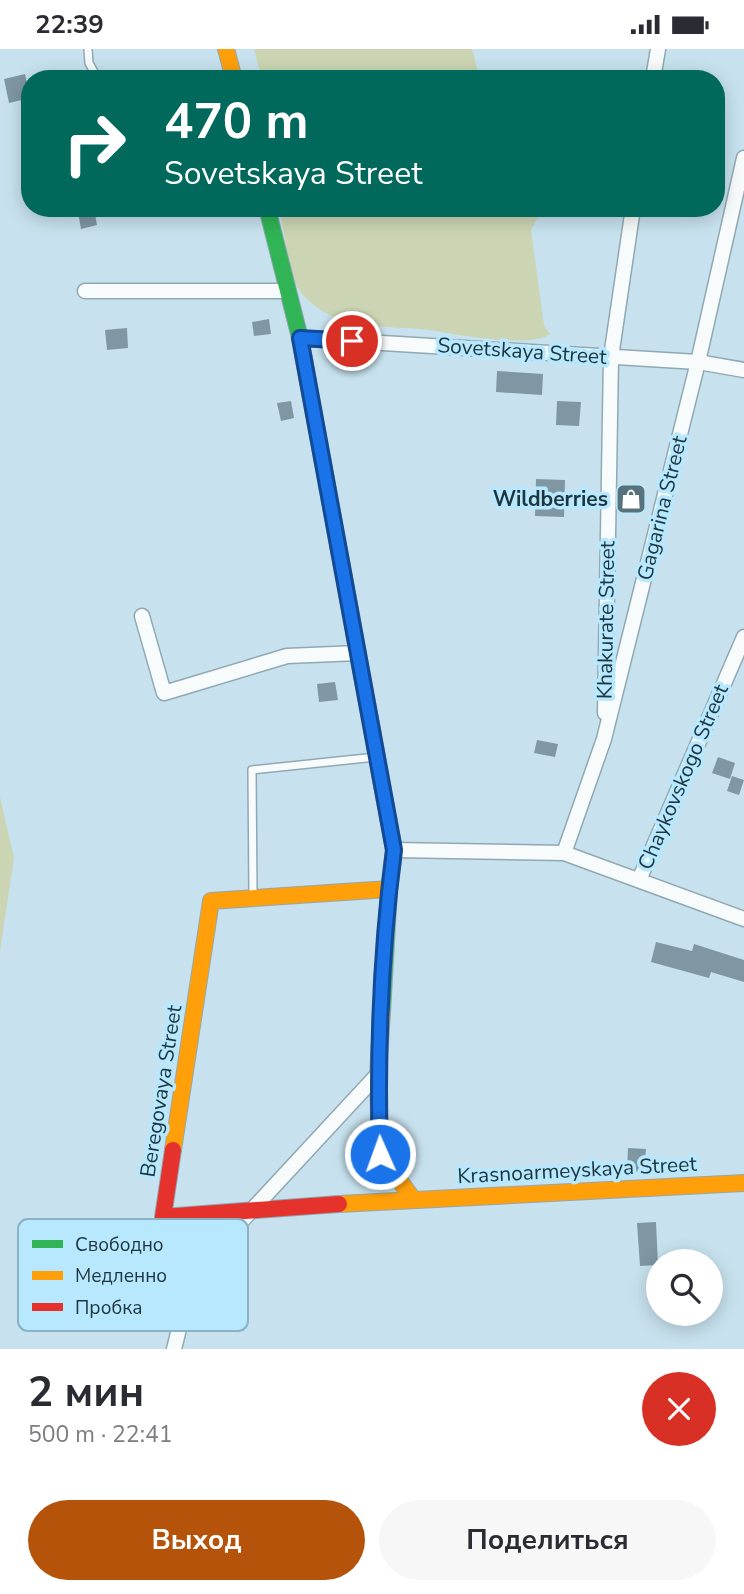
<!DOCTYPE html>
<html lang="ru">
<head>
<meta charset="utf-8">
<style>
	body { margin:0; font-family:"Nunito Sans",sans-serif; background:#f7f7f7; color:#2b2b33; height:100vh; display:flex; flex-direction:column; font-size:26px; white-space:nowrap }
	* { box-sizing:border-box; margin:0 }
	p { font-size:23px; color:#7c7c81 }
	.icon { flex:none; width:38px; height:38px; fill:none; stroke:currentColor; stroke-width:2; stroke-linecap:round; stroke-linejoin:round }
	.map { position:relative; height:1300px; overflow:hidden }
	.sheet { display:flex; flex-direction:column; background:#fff; flex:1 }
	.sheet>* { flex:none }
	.banner { position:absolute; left:21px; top:21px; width:704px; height:147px; border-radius:28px; box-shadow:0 4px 18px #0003; background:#00695c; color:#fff; overflow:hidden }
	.controls { position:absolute; left:646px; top:1200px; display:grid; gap:14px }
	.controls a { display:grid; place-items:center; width:77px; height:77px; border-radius:50%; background:#fff; box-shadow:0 4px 18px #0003; font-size:35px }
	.pin { position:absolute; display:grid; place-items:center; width:60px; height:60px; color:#fff; margin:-30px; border:4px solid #fff; border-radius:50%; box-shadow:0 2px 7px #0007 }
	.me { position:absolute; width:77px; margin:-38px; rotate:358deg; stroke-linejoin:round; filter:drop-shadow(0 0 5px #0008) }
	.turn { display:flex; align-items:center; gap:24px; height:147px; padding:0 28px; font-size:32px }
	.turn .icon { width:91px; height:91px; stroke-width:2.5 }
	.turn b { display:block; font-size:49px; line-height:60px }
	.round { display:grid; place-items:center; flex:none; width:74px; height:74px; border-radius:37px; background:#f7f7f7 }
	.head { display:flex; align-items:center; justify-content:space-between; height:119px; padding:0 28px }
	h1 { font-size:42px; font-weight:700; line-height:52px }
	.button { display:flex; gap:14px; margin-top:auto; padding:14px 28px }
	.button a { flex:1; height:80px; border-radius:42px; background:#b45309; color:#fff; font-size:28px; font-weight:700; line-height:80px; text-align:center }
	.button a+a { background:#f7f7f7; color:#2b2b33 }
	.status { display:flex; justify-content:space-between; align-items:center; height:49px; padding:0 35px; background:#fff; direction:ltr }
	.status svg { height:19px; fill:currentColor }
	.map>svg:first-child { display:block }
</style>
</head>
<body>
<div class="status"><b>22:39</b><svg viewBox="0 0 49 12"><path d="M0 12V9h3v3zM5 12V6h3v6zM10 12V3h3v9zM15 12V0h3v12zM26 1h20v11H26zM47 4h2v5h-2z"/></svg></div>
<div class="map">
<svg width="744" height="1300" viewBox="0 0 744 1300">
	<rect width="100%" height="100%" fill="#c7e2ee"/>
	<g fill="#cbd5b3">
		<polygon points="254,0 472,0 480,30 262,30"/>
		<path d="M 279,159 L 539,159 L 541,163 L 531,181 L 544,277 L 550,285 C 529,300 455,285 429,281 C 397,277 365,280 334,268 C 322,263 312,255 303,246 C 286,227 286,184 279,159 Z"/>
		<polygon points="0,748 14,809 0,902"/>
	</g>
	<g fill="#7e97a2">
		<polygon points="25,25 30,49 9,54 4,30"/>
		<polygon points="94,160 97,176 81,180 78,163"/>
		<polygon points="269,270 271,285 254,287 252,273"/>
		<polygon points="127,279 128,299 107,301 105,281"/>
		<polygon points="497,322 543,325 542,346 496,343"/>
		<polygon points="291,352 294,369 281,372 277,354"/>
		<polygon points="557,352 581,353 579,377 556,376"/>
		<polygon points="536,430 565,431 564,468 535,467"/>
		<polygon points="621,439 643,442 641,460 618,457"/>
		<polygon points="335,633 338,651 319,653 317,635"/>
		<polygon points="537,691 558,695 555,708 534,704"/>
		<polygon points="718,708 735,714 730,730 712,724"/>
		<polygon points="732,727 744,731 739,746 727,742"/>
		<polygon points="656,893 692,902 694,895 744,911 744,933 711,923 709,929 651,913"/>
		<polygon points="628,1099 646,1100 644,1123 627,1122"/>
		<polygon points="656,1173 658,1216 640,1217 637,1174"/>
	</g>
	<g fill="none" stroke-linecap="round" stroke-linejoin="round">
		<g stroke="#91a8b2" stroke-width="10">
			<g id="lane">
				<polyline points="88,0 89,14 98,30"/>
				<polyline points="253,847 252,721 376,708"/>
			</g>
		</g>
		<g stroke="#91a8b2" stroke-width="17">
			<g id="street">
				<polyline points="653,30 658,0"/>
				<polyline points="85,242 288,242"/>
				<polyline points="300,289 698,313 744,321"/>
				<polyline points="142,567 164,644 287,607 358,604"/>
				<polyline points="605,664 611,308 633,159"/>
				<polyline points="394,801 564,804 744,870"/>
				<polyline points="564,804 604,690 698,313 744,109"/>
				<polyline points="639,831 744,588"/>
				<polyline points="174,1300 184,1260 213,1203 378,1025"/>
			</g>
		</g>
		<g stroke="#91a8b2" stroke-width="18">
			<polyline id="fast" points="267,159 300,289 394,801 389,840 382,964"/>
		</g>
		<g stroke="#91a8b2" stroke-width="18">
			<g id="slow">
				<polyline points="226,0 234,30"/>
				<polyline points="382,964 378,1025 380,1105 413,1150"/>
				<polyline points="173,1101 211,852 389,840"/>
				<polyline points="339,1155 744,1134"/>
			</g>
		</g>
		<g stroke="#91a8b2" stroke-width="18">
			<polyline id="jam" points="173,1101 163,1168 339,1155"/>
		</g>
		<use href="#lane" stroke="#f7fbfc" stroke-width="7"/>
		<use href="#street" stroke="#f7fbfc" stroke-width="14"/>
		<use href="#fast" stroke="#30b455" stroke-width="16"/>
		<use href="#slow" stroke="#ff9f0a" stroke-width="16"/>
		<use href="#jam" stroke="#e5322d" stroke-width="16"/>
	</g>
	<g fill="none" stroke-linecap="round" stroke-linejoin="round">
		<g stroke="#114b97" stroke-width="18">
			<path id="route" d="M 352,292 L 300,289 L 394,801 C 381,901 377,1004 380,1105"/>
		</g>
		<use href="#route" stroke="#1a73e8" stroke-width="12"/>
	</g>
	<defs>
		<g id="shop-square" transform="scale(1.575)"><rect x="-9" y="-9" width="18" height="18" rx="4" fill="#58727c" stroke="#b8e8fd"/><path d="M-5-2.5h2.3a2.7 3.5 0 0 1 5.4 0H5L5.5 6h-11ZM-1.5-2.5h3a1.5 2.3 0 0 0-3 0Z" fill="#fff"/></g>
	</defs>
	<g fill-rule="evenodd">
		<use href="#shop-square" x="631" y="450"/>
	</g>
	<g text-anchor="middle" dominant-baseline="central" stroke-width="7" stroke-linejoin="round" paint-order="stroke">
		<g font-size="21" fill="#1c353f" stroke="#b8e8fd">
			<text transform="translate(522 302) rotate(4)">Sovetskaya Street</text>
			<text transform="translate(662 459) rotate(-76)">Gagarina Street</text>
			<text transform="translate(606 571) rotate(-89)">Khakurate Street</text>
			<text transform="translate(683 728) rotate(-67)">Chaykovskogo Street</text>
			<text transform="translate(161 1042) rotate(-81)">Beregovaya Street</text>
			<text transform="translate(577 1121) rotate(-3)">Krasnoarmeyskaya Street</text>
		</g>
		<g font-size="21" font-weight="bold" fill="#1c353f" stroke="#b8e8fd" text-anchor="end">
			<text x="608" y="450">Wildberries</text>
		</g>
	</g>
	<rect x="18" y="1170" width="230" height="112" rx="10" fill="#b8e8fd" stroke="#89b2c4" stroke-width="2"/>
	<rect x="32" y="1191" width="31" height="8" fill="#30b455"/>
	<rect x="32" y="1222" width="31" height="9" fill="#ff9f0a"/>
	<rect x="32" y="1254" width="31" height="8" fill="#e5322d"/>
	<g font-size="19" fill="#1c353f">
		<text x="75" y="1202">Свободно</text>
		<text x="75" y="1233">Медленно</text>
		<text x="75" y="1265">Пробка</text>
	</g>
</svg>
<div class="controls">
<a><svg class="icon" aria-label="search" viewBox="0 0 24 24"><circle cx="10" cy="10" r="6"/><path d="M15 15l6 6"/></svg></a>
</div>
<div class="pin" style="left:352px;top:292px;background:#d93025"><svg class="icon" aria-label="arrive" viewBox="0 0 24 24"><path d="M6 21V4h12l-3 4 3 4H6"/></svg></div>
<svg class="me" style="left:380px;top:1105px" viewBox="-20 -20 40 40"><circle r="17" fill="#1a73e8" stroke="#fff" stroke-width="3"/><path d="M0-11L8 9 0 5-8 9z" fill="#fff"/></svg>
<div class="banner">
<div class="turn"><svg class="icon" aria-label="right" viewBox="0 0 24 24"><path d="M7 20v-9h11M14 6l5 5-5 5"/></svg><div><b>470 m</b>Sovetskaya Street</div></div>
</div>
</div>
<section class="sheet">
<div class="head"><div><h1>2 мин</h1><p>500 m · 22:41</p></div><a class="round" style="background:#d93025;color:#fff"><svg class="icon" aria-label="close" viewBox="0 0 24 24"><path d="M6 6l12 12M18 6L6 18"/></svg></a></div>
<div class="button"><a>Выход</a><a>Поделиться</a></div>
</section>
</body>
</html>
